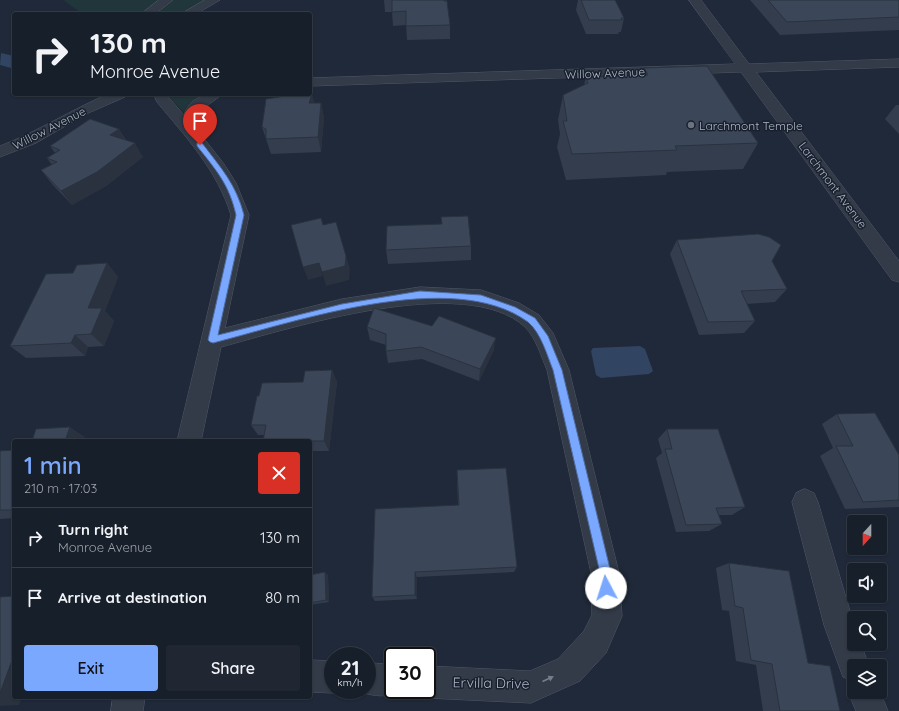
<!DOCTYPE html>
<html lang="en">
<head>
<meta charset="utf-8">
<style>
	body { margin:0; font-family:Quicksand,sans-serif; background:#202733; color:#f1f3f6; height:100vh; display:flex; flex-direction:column; font-size:15px; white-space:nowrap }
	* { box-sizing:border-box; margin:0 }
	p { font-size:13px; color:#9ea2a9 }
	.icon { flex:none; width:22px; height:22px; fill:none; stroke:currentColor; stroke-width:2; stroke-linecap:round; stroke-linejoin:round }
	.map { position:relative; flex:1; overflow:hidden }
	.drawer { position:absolute; left:12px; top:439px; width:300px; height:260px; display:flex; flex-direction:column; background:#171f2b; border-radius:4px; box-shadow:0 1px 3px #0004,0 0 0 1px #363d47 }
	.drawer>* { flex:none }
	.hud { position:absolute; left:12px; top:12px; width:300px; height:84px; border-radius:4px; box-shadow:0 1px 3px #0004,0 0 0 1px #363d47; background:#171f2b; color:#f1f3f6; overflow:hidden }
	.needle { width:26px; rotate:201deg }
	.controls { position:absolute; left:847px; top:515px; display:grid; gap:8px }
	.controls a { display:grid; place-items:center; width:40px; height:40px; border-radius:4px; background:#171f2b; box-shadow:0 1px 3px #0004,0 0 0 1px #363d47; font-size:20px }
	.speed { position:absolute; left:324px; top:647px; display:flex; gap:8px; font-size:20px; font-weight:700; text-align:center }
	.speed>* { display:grid; place-content:center; width:52px; height:52px; border-radius:50%; background:#171f2b; box-shadow:0 1px 3px #0004,0 0 0 1px #363d47; line-height:1 }
	.speed small { font-size:10px; font-weight:400 }
	.speed .limit { border:2px solid #111; border-radius:6px; background:#fff; color:#111 }
	.pin { position:absolute; display:grid; place-items:center; width:34px; height:34px; color:#fff; margin:-41px -17px; border-radius:50% 50% 50% 0; rotate:-45deg; box-shadow:0 0 4px #0007 }
	.pin .icon { rotate:45deg }
	.me { position:absolute; width:44px; margin:-22px; rotate:355deg; stroke-linejoin:round; filter:drop-shadow(0 0 3px #0008) }
	.turn { display:flex; align-items:center; gap:14px; height:84px; padding:0 12px; font-size:18px }
	.turn .icon { width:52px; height:52px; stroke-width:2.5 }
	.turn b { display:block; font-size:28px; line-height:34px }
	.round { display:grid; place-items:center; flex:none; width:42px; height:42px; border-radius:4px; background:#202733 }
	.headline { display:flex; align-items:center; justify-content:space-between; height:68px; padding:0 12px }
	h1 { font-size:24px; font-weight:600; line-height:30px; color:#7aa8fe }
	.cta { display:flex; gap:8px; margin-top:auto; padding:8px 12px }
	.cta a { flex:1; height:46px; border-radius:4px; background:#7aa8fe; color:#111; font-size:16px; font-weight:600; line-height:46px; text-align:center }
	.cta a+a { background:#202733; color:#f1f3f6 }
	ul { padding:0; list-style:none }
	li { display:flex; align-items:center; gap:12px; height:60px; padding:0 12px; border-top:1px solid #363d47 }
	li div { flex:1 }
	li b { display:block; font-size:15px }
	li em { font-style:normal }
	.map>svg:first-child { display:block }
</style>
</head>
<body>
<div class="map">
<svg width="899" height="711" viewBox="0 0 899 711">
	<rect width="100%" height="100%" fill="#1f2939"/>
	<g fill="#21363a">
		<polygon points="63,0 211,0 184,14 83,14"/>
		<polygon points="169,94 206,94 196,100 186,114 171,99"/>
	</g>
	<g fill="#314461">
		<polygon points="1,53 14,56 14,66 11,68 0,65"/>
		<polygon points="640,346 645,349 653,371 649,374 601,378 596,375 591,351 593,348"/>
	</g>
	<g fill="none" stroke-linecap="round" stroke-linejoin="round">
		<g stroke="#505867" stroke-width="1">
			<g id="minor">
				<polygon points="159,0 173,0 155,14 141,14"/>
				<polygon points="205,0 220,0 196,14 181,14"/>
				<polygon points="689,0 701,0 749,64 899,59 899,67 756,72 899,261 899,282 892,280 741,72 310,86 310,78 735,64"/>
				<path d="M 108,94 L 127,94 L 125,97 L 86,114 L 36,143 L 0,157 L 0,146 C 37,132 71,110 108,94 Z"/>
				<path d="M 154,94 L 168,94 L 169,98 L 184,115 C 190,96 207,94 223,94 L 201,110 L 198,117 L 198,131 L 224,164 L 236,183 L 249,215 L 225,328 L 342,299 L 420,287 L 481,290 L 519,303 L 539,315 L 553,333 L 569,370 L 619,573 L 622,616 L 606,653 L 580,681 L 542,698 L 531,703 L 427,698 L 416,693 L 415,690 L 427,690 L 427,666 L 530,671 L 558,659 L 584,631 L 592,615 L 591,573 L 547,370 C 541,356 536,338 525,327 C 466,272 291,328 221,347 L 201,441 L 177,441 L 231,215 C 217,170 186,137 157,102 Z"/>
				<polygon points="805,489 814,493 818,502 854,625 854,644 861,644 869,666 854,666 854,692 880,692 888,711 856,711 848,692 853,681 843,677 824,625 792,502 796,493"/>
				<polygon points="310,660 333,661 333,690 339,690 333,693 310,692"/>
				<path d="M 367,663 L 393,664 L 393,690 L 404,691 C 388,698 372,697 356,690 L 367,690 Z"/>
				<polygon points="113,697 145,697 143,711 111,711"/>
			</g>
		</g>
		<use href="#minor" fill="#333b49" fill-rule="evenodd"/>
	</g>
	<g fill="#333d4d">
		<polygon points="384,0 446,0 450,25 450,39 407,40 406,25 393,26 392,12 385,12"/>
		<polygon points="578,0 615,0 624,18 621,32 619,32 618,34 586,34 576,10"/>
		<polygon points="750,0 899,0 899,30 780,35"/>
		<polygon points="644,68 758,143 743,169 667,172 666,175 566,180 557,147 560,134 558,120 563,95 584,85 586,77 642,75"/>
		<polygon points="298,94 298,96 312,94 314,103 321,103 324,118 321,152 271,154 262,127"/>
		<polygon points="896,105 899,105 899,134 885,119"/>
		<polygon points="119,129 126,140 143,157 106,186 72,205 52,184 41,170 52,165 47,158 55,153 50,146"/>
		<polygon points="441,217 471,246 471,260 388,264 386,250 442,224"/>
		<polygon points="677,240 772,261 787,289 775,302 747,304 755,321 744,333 699,335 670,254"/>
		<polygon points="107,263 118,277 105,311 114,321 104,346 88,347 85,356 26,358 10,346"/>
		<polygon points="367,327 494,350 479,381 422,359 388,363 386,351 386,345 370,340"/>
		<polygon points="332,370 337,382 329,451 310,451 310,441 264,435 258,435 251,425 259,396 303,382"/>
		<polygon points="837,414 899,455 899,507 845,509 820,456 833,448 822,424"/>
		<polygon points="667,429 745,507 732,515 719,515 722,524 709,531 676,532 656,458 662,453 658,439"/>
		<polygon points="14,450 14,518 0,519 0,451"/>
		<polygon points="457,470 517,567 514,572 417,577 417,599 375,601 372,597 458,505 457,479"/>
		<polygon points="729,563 808,663 840,711 763,711 756,665 736,661 729,611 722,610 716,568"/>
		<polygon points="310,575 328,575 329,602 310,605"/>
	</g>
	<g fill="#29323e">
		<polygon points="312,94 315,109 309,103"/>
		<polygon points="321,103 324,118 321,152 318,137"/>
		<polygon points="119,129 127,143 110,135"/>
		<polygon points="135,143 143,157 106,186 72,205 61,191"/>
		<polygon points="346,256 350,269 349,280 326,286 322,272"/>
		<polygon points="107,263 118,277 105,311 114,321 104,346 91,334 88,308"/>
		<polygon points="319,263 323,276 308,280 303,267"/>
		<polygon points="75,335 88,347 85,356 71,343"/>
		<polygon points="496,338 494,350 479,381 480,369"/>
		<polygon points="332,370 337,382 329,451 324,441"/>
		<polygon points="70,427 85,437 84,441 65,441"/>
		<polygon points="14,503 14,511 11,510"/>
		<polygon points="325,572 328,575 329,602 326,600"/>
		<polygon points="415,572 417,577 417,599 415,595"/>
		<polygon points="14,655 14,697 22,697 19,705 0,706 0,693"/>
	</g>
	<g fill="#3b4759" stroke="#29323e">
		<polygon points="392,0 444,0 444,1 447,1 450,25 406,26 406,11 392,12"/>
		<polygon points="581,0 615,0 624,18 621,18 622,20 589,20"/>
		<polygon points="768,0 899,0 899,17 787,22"/>
		<polygon points="707,66 758,143 675,146 677,150 572,154 563,121 567,121 563,95 588,83 586,77 648,75 644,68"/>
		<polygon points="298,94 297,96 312,94 309,103 321,103 318,137 266,139 266,129 262,127 266,99"/>
		<polygon points="90,119 119,129 110,135 135,143 97,172 61,191 41,170 57,162 47,158 60,150 50,146"/>
		<polygon points="468,216 471,246 386,250 387,226 442,224 441,217"/>
		<polygon points="321,218 323,225 336,222 346,256 345,266 322,272 319,263 303,267 291,225"/>
		<polygon points="758,234 769,237 781,245 772,261 787,289 741,291 755,321 708,322 677,240"/>
		<polygon points="107,263 88,308 102,308 91,334 75,335 71,343 10,346 46,274 73,273 77,265"/>
		<polygon points="374,308 432,326 439,316 496,338 480,369 421,347 386,351 386,334 367,327"/>
		<polygon points="332,370 324,441 263,441 266,425 251,425 257,396 259,396 262,383 303,382 305,371"/>
		<polygon points="875,413 899,455 899,500 863,502 836,446 853,446 837,414"/>
		<polygon points="70,427 65,441 32,441 36,429"/>
		<polygon points="667,429 718,429 745,507 716,508 722,524 686,525 665,449 672,449"/>
		<polygon points="14,450 14,503 11,510 0,510 0,451"/>
		<polygon points="506,468 517,567 415,572 415,595 372,597 375,509 459,505 457,470"/>
		<polygon points="729,563 789,571 808,663 830,666 840,711 780,711 772,664 751,660 743,608 735,606"/>
		<polygon points="325,572 326,600 310,603 310,575"/>
		<polygon points="14,596 14,655 0,693 0,597"/>
	</g>
	<defs><path id="oneway-solid" d="M-6-.8H1V-3.2L6.5 0L1 3.2V.8H-6Z"/></defs>
	<use fill="#767e8e" href="#oneway-solid" transform="translate(548 679) rotate(-24)"/>
	<path fill="#7aa8fe" stroke="#4f6da5" d="M 197,143 L 202,143 C 221,168 236,184 244,215 L 218,335 L 342,304 L 420,291 L 481,295 L 515,307 L 535,318 L 548,336 L 562,370 L 611,573 L 612,588 L 610,592 L 606,593 L 602,592 L 600,573 L 553,370 C 547,355 541,333 528,322 C 453,267 295,322 213,343 L 210,342 L 208,340 L 236,215 C 229,184 216,170 197,146 Z"/>
	<circle fill="#6b7280" stroke="#18202d" stroke-width="1.5" cx="691" cy="125" r="4"/>
	<g text-anchor="middle" dominant-baseline="central" stroke-width="3" stroke-linejoin="round" paint-order="stroke">
		<g font-size="12" fill="#adb5c6" stroke="#18202d">
			<text transform="translate(605 73) rotate(-2)">Willow Avenue</text>
			<text transform="translate(49 128) rotate(-27)">Willow Avenue</text>
			<text transform="translate(833 185) rotate(53)">Larchmont Avenue</text>
		</g>
		<g font-size="12" fill="#adb5c6" stroke="#18202d" text-anchor="start">
			<text x="699" y="125">Larchmont Temple</text>
		</g>
		<g font-size="14" fill="#adb5c6" stroke="#18202d">
			<text transform="translate(491 683) rotate(1)">Ervilla Drive</text>
		</g>
	</g>
</svg>
<div class="controls">
<a><svg class="needle" viewBox="-14 -14 28 28"><path d="M0-13l5 13h-10z" fill="#e53935"/><path d="M0 13l5-13h-10z" fill="#9ea2a9"/></svg></a>
<a><svg class="icon" aria-label="sound" viewBox="0 0 24 24"><path d="M4 9h4l5-4v14l-5-4H4zM17 9q2 3 0 6"/></svg></a>
<a><svg class="icon" aria-label="search" viewBox="0 0 24 24"><circle cx="10" cy="10" r="6"/><path d="M15 15l6 6"/></svg></a>
<a><svg class="icon" aria-label="layers" viewBox="0 0 24 24"><path d="M12 4l9 5-9 5-9-5zM3 14l9 5 9-5"/></svg></a>
</div>
<div class="speed"><div>21<small>km/h</small></div><div class="limit">30</div></div>
<div class="pin" style="left:200px;top:145px;background:#d93025"><svg class="icon" aria-label="arrive" viewBox="0 0 24 24"><path d="M6 21V4h12l-3 4 3 4H6"/></svg></div>
<svg class="me" style="left:606px;top:588px" viewBox="-20 -20 40 40"><circle r="19" fill="#fff"/><path d="M0-13L10 11 0 6-10 11z" fill="#7aa8fe"/></svg>
<div class="hud">
<div class="turn"><svg class="icon" aria-label="right" viewBox="0 0 24 24"><path d="M7 20v-9h11M14 6l5 5-5 5"/></svg><div><b>130 m</b>Monroe Avenue</div></div>
</div>
<section class="drawer">
<div class="headline"><div><h1>1 min</h1><p>210 m · 17:03</p></div><a class="round" style="background:#d93025;color:#fff"><svg class="icon" aria-label="close" viewBox="0 0 24 24"><path d="M6 6l12 12M18 6L6 18"/></svg></a></div>
<ul>
<li><svg class="icon" aria-label="right" viewBox="0 0 24 24"><path d="M7 20v-9h11M14 6l5 5-5 5"/></svg><div><b>Turn right</b><p>Monroe Avenue</p></div><em>130 m</em></li>
<li><svg class="icon" aria-label="arrive" viewBox="0 0 24 24"><path d="M6 21V4h12l-3 4 3 4H6"/></svg><div><b>Arrive at destination</b></div><em>80 m</em></li>
</ul>
<div class="cta"><a>Exit</a><a>Share</a></div>
</section>
</div>
</body>
</html>
